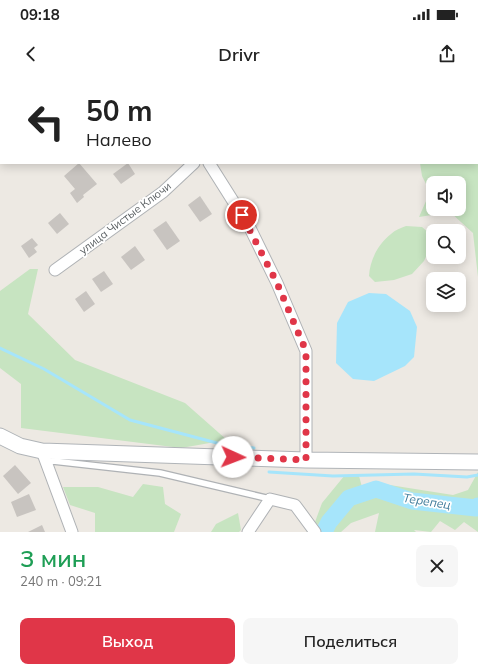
<!DOCTYPE html>
<html lang="ru">
<head>
<meta charset="utf-8">
<style>
	body { margin:0; font-family:Mulish,sans-serif; background:#f6f6f6; color:#222; height:100vh; display:flex; flex-direction:column; font-size:15px; white-space:nowrap }
	* { box-sizing:border-box; margin:0 }
	p { font-size:13px; color:#767676 }
	.icon { flex:none; width:22px; height:22px; fill:none; stroke:currentColor; stroke-width:2; stroke-linecap:round; stroke-linejoin:round }
	.map { position:relative; height:452px; overflow:hidden }
	.side { display:flex; flex-direction:column; background:#fff; flex:1 }
	.side>* { flex:none }
	.top-card { position:absolute; left:0px; top:0px; width:478px; height:84px; box-shadow:0 2px 10px #0003; background:#fff; color:#222; overflow:hidden }
	.tools { position:absolute; left:426px; top:96px; display:grid; gap:8px }
	.tools a { display:grid; place-items:center; width:40px; height:40px; border-radius:8px; background:#fff; box-shadow:0 2px 10px #0003; font-size:20px }
	.pin { position:absolute; display:grid; place-items:center; width:34px; height:34px; color:#fff; margin:-17px; border:2px solid #fff; border-radius:50%; box-shadow:0 1px 4px #0007 }
	.me { position:absolute; width:44px; margin:-22px; rotate:92deg; stroke-linejoin:round; filter:drop-shadow(0 0 3px #0008) }
	.turn { display:flex; align-items:center; gap:14px; height:84px; padding:0 20px; font-size:18px }
	.turn .icon { width:52px; height:52px; stroke-width:2.5 }
	.turn b { display:block; font-size:28px; line-height:34px }
	.round { display:grid; place-items:center; flex:none; width:42px; height:42px; border-radius:8px; background:#f6f6f6 }
	.head { display:flex; align-items:center; justify-content:space-between; height:68px; padding:0 20px }
	h1 { font-size:24px; font-weight:600; line-height:30px; color:#1e9e55 }
	.cta { display:flex; gap:8px; margin-top:auto; padding:8px 20px }
	.cta a { flex:1; height:46px; border-radius:8px; background:#e03648; color:#fff; font-size:16px; font-weight:600; line-height:46px; text-align:center }
	.cta a+a { background:#f6f6f6; color:#222 }
	.status { display:flex; justify-content:space-between; align-items:center; height:28px; padding:0 20px; background:#fff; direction:ltr }
	.status svg { height:11px; fill:currentColor }
	header { display:flex; justify-content:space-between; align-items:center; height:52px; padding:0 20px; background:#fff; font-size:18px; font-weight:600 }
	.map>svg:first-child { display:block }
</style>
</head>
<body>
<div class="status"><b>09:18</b><svg viewBox="0 0 49 12"><path d="M0 12V9h3v3zM5 12V6h3v6zM10 12V3h3v9zM15 12V0h3v12zM26 1h20v11H26zM47 4h2v5h-2z"/></svg></div>
<header><svg class="icon" aria-label="back" viewBox="0 0 24 24"><path d="M15 5l-7 7 7 7"/></svg>Drivr<svg class="icon" aria-label="share" viewBox="0 0 24 24"><path d="M12 15V3M7 8l5-5 5 5M5 13v7h14v-7"/></svg></header>
<div class="map">
<svg width="478" height="452" viewBox="0 0 478 452">
	<rect width="100%" height="100%" fill="#ede9e3"/>
	<g fill="#c7e4c1" fill-rule="evenodd">
		<path d="M 434,0 L 478,0 L 478,197 L 473,153 L 450,132 L 419,137 L 430,112 L 422,96 L 420,83 L 477,83 L 477,1 L 433,1 ZM 433,103 L 459,103 L 459,129 L 433,129 Z"/>
		<path d="M 406,146 L 422,147 L 429,153 L 431,166 L 424,181 L 412,194 L 394,200 L 375,202 L 369,196 C 370,180 378,164 391,154 C 395,150 401,148 406,146 Z"/>
		<polygon points="30,189 38,189 28,234 75,280 185,323 227,360 181,368 21,348 21,304 0,288 0,211"/>
		<polygon points="478,392 478,452 464,442 455,450 440,441 431,452 414,450 416,452 375,452 379,433 351,443 341,452 325,452 315,442 322,423 345,395 359,396 362,407 377,403 453,415 468,410"/>
		<polygon points="143,404 163,407 165,424 181,434 174,452 95,452 95,433 70,425 63,407 98,407 133,417"/>
		<polygon points="238,433 241,450 239,452 211,452 216,444"/>
	</g>
	<polygon fill="#a6e5fb" points="369,213 386,214 410,231 417,247 414,277 405,286 374,301 353,299 336,283 337,243 348,222"/>
	<g fill="none" stroke-linecap="round" stroke-linejoin="round">
		<g stroke="#a6e5fb" stroke-width="3">
			<polyline points="0,268 44,289 130,340 217,363 254,368"/>
			<polyline points="269,392 333,396 414,394 467,397 478,395"/>
		</g>
		<polyline stroke="#a6e5fb" stroke-width="17" points="324,452 329,442 349,418 376,409 412,421 476,428 478,426"/>
	</g>
	<g fill="#c8c4c0">
		<polygon points="79,83 97,104 83,115 84,117 77,123 70,113 75,109 64,96"/>
		<polygon points="128,83 135,94 121,104 113,94"/>
		<polygon points="200,116 212,134 200,142 188,125"/>
		<polygon points="60,133 69,144 57,154 48,143"/>
		<polygon points="166,141 180,161 167,170 153,150"/>
		<polygon points="32,158 38,165 34,168 37,172 29,178 21,166"/>
		<polygon points="135,166 145,180 131,190 121,177"/>
		<polygon points="104,191 113,204 101,212 92,199"/>
		<polygon points="86,211 95,224 84,232 75,219"/>
		<polygon points="15,385 31,403 18,414 3,396"/>
		<polygon points="29,414 36,430 17,437 11,422"/>
		<polygon points="42,445 45,452 28,452"/>
	</g>
	<g fill="none" stroke-linecap="round" stroke-linejoin="round">
		<g stroke="#afb2b5" stroke-width="8">
			<g id="lane">
				<polyline points="182,0 183,1"/>
				<polyline points="46,382 53,381 160,393 270,419"/>
			</g>
		</g>
		<g stroke="#afb2b5" stroke-width="13">
			<g id="street">
				<polyline points="18,1 19,0"/>
				<polyline points="285,1 287,0"/>
				<polyline points="0,16 1,15"/>
				<polyline points="209,83 250,148 277,203 306,271 306,380"/>
				<polyline points="55,190 163,112 194,83"/>
				<polyline points="42,371 72,452"/>
				<polyline points="248,452 270,419 295,425 315,452"/>
			</g>
		</g>
		<g stroke="#b0b4b8" stroke-width="17">
			<polyline id="secondary" points="0,356 20,366 42,371 306,380 478,382"/>
		</g>
		<use href="#lane" stroke="#fff" stroke-width="5.5"/>
		<use href="#street" stroke="#fff" stroke-width="11"/>
		<use href="#secondary" stroke="#fff" stroke-width="15"/>
	</g>
	<g fill="none" stroke-linecap="round" stroke-linejoin="round">
		<polyline stroke="#e03648" stroke-width="7" stroke-dasharray="0 12.6" points="233,377 306,380 306,271 277,203 242,135"/>
	</g>
	<g text-anchor="middle" dominant-baseline="central" stroke-width="3.5" stroke-linejoin="round" paint-order="stroke">
		<g font-size="11" fill="#5b6063" stroke="#fff">
			<text transform="translate(125 138) rotate(-37)">улица Чистые Ключи</text>
		</g>
		<g font-size="12" font-style="italic" fill="#3f7c9b" stroke="#fff">
			<text transform="translate(427 421) rotate(9)">Терепец</text>
		</g>
	</g>
</svg>
<div class="tools">
<a><svg class="icon" aria-label="sound" viewBox="0 0 24 24"><path d="M4 9h4l5-4v14l-5-4H4zM17 9q2 3 0 6"/></svg></a>
<a><svg class="icon" aria-label="search" viewBox="0 0 24 24"><circle cx="10" cy="10" r="6"/><path d="M15 15l6 6"/></svg></a>
<a><svg class="icon" aria-label="layers" viewBox="0 0 24 24"><path d="M12 4l9 5-9 5-9-5zM3 14l9 5 9-5"/></svg></a>
</div>
<div class="pin" style="left:242px;top:135px;background:#d93025"><svg class="icon" aria-label="arrive" viewBox="0 0 24 24"><path d="M6 21V4h12l-3 4 3 4H6"/></svg></div>
<svg class="me" style="left:233px;top:377px" viewBox="-20 -20 40 40"><circle r="19" fill="#fff"/><path d="M0-13L10 11 0 6-10 11z" fill="#e03648"/></svg>
<div class="top-card">
<div class="turn"><svg class="icon" aria-label="left" viewBox="0 0 24 24"><path d="M17 20v-9H6M10 6l-5 5 5 5"/></svg><div><b>50 m</b>Налево</div></div>
</div>
</div>
<section class="side">
<div class="head"><div><h1>3 мин</h1><p>240 m · 09:21</p></div><a class="round"><svg class="icon" aria-label="close" viewBox="0 0 24 24"><path d="M6 6l12 12M18 6L6 18"/></svg></a></div>
<div class="cta"><a>Выход</a><a>Поделиться</a></div>
</section>
</body>
</html>
